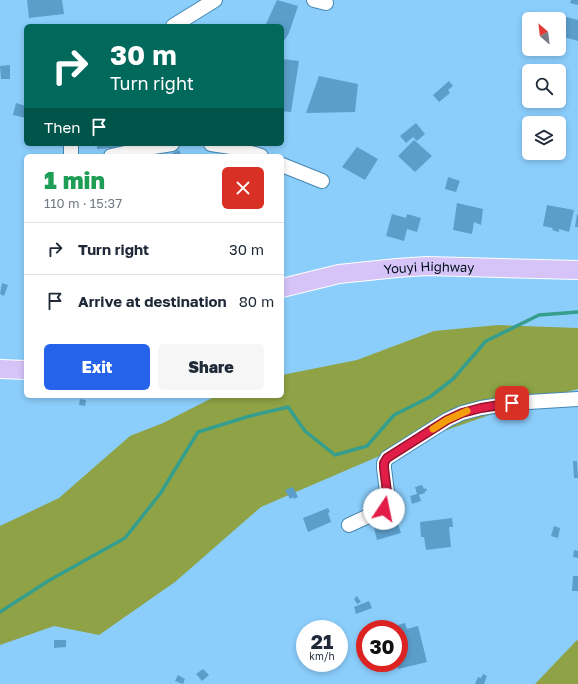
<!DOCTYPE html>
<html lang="en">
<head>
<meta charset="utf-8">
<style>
	body { margin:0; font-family:"Golos Text",sans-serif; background:#f6f6f7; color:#1f2937; height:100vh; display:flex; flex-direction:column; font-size:15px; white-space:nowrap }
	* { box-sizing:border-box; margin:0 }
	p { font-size:13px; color:#747a83 }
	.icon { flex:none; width:22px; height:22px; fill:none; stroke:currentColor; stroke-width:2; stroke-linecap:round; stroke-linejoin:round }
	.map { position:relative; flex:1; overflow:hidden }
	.sheet { position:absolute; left:24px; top:154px; width:260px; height:244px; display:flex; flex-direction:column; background:#fff; border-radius:6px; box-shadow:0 2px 6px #0003 }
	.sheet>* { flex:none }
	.hud { position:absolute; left:24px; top:24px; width:260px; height:122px; border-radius:6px; box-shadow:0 2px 6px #0003; background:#00695c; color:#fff; overflow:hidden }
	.needle { width:26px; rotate:332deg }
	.controls { position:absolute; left:522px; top:12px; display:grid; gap:8px }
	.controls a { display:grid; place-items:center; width:44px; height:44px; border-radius:6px; background:#fff; box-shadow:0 2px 6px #0003; font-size:20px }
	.speed { position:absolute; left:296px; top:620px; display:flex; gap:8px; font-size:20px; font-weight:700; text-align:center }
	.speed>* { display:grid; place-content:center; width:52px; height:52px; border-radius:50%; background:#fff; box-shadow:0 2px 6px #0003; line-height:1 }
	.speed small { font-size:10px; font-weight:400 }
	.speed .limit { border:6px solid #d22; background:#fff; color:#111 }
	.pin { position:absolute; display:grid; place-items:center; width:34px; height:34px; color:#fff; margin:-17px; border-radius:8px; box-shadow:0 2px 6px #0006 }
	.me { position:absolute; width:44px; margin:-22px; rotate:11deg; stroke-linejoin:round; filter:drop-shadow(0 0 3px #0008) }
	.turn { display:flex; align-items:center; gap:14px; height:84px; padding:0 20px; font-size:18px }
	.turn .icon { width:52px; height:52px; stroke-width:2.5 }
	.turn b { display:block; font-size:28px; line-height:34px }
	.then { display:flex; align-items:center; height:38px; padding:0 20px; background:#0003; gap:8px; font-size:15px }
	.round { display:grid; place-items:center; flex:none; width:42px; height:42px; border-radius:6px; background:#f6f6f7 }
	.head { display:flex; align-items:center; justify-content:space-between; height:68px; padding:0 20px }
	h1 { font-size:24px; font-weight:800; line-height:30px; color:#1e9e55 }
	.primary-button { display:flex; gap:8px; margin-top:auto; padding:8px 20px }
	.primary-button a { flex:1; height:46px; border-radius:6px; background:#2563eb; color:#fff; font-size:16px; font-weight:800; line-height:46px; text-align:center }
	.primary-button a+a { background:#f6f6f7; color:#1f2937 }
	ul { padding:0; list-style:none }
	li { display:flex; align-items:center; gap:12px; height:52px; padding:0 20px; border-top:1px solid #e0e1e3 }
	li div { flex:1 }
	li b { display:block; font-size:15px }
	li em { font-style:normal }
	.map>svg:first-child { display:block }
</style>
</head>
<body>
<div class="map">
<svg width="578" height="684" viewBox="0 0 578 684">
	<rect width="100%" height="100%" fill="#8bcefc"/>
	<g fill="#8fa245">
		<polygon points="498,325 578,328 578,389 513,407 412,442 261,507 175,582 99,635 54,626 0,645 0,526 59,498 130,436 163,423 216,396 282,396 282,375 357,360 434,331"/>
		<polygon points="577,640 578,641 578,684 535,684"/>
	</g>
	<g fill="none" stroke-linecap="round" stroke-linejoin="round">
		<polyline stroke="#369e8c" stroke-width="3.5" points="0,612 48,581 125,538 160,494 198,432 250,416 288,407 305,431 335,455 367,446 394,415 430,397 453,379 486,341 539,315 578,312"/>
	</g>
	<g fill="#5b9eca">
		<polygon points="27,0 62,0 64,14 29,18"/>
		<polygon points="277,0 298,6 289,33 282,44 282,26 265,26"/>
		<polygon points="571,0 578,0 578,5 570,3"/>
		<polygon points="555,14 578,20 578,41 564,37 566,30 559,28 559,19 553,19"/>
		<polygon points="282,59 299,61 291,112 282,111"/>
		<polygon points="10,65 10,79 1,79 0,66"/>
		<polygon points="319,76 358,84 355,112 306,113"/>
		<polygon points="449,81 453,86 448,90 450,93 439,102 433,95"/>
		<polygon points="16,103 26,106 26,118 13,115"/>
		<polygon points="416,123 425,134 417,141 413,137 406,143 400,136"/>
		<polygon points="414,140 432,156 415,172 398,156"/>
		<polygon points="97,144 122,144 122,147 97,149"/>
		<polygon points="357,147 378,159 365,180 342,167"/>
		<polygon points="179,150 182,156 167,156"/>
		<polygon points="448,177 460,181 456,192 445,189"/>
		<polygon points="457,203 483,209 481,225 474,222 472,234 453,230"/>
		<polygon points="547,205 574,210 569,232 559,229 559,232 552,230 553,228 543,226"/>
		<polygon points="392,214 406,218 407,214 421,218 417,232 407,229 404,241 386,236"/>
		<polygon points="577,214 578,215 578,227 575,227"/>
		<polygon points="2,283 8,285 4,296 0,294"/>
		<polygon points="80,399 86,400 85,406 79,405"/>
		<polygon points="573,461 577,461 578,478 574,478"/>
		<polygon points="422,485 424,489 426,488 427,491 425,491 425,493 419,495 421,501 412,504 410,496 417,494 415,487"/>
		<polygon points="293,487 298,497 294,499 293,497 290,499 285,490"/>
		<polygon points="328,508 330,512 328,513 331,522 308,532 303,518"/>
		<polygon points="452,518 453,527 449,527 451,547 426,550 424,537 421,537 420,522"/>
		<polygon points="397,521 401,533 377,540 374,528"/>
		<polygon points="554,526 560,528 558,538 551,536"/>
		<polygon points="574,550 578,551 578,558 573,557"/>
		<polygon points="573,576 578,576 578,591 572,591"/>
		<polygon points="357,596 361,602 357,604 354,599"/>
		<polygon points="369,601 372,608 356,614 354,607"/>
		<polygon points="405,623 407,629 418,626 427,662 398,669 397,663 399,663 399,629 388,629 387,628"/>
		<polygon points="54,640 66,640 66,647 54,648"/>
		<polygon points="203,669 209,675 202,681 196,674"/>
		<polygon points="483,674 487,676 484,684 475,684 478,677 481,678"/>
		<polygon points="178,675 185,679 183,684 175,681"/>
	</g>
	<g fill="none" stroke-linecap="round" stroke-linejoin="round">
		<g stroke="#4587b2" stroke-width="16">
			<g id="minor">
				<polyline points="314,0 326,3"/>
				<polyline points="173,26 215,0"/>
				<polyline points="71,144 71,156"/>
				<polyline points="211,144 231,147 261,156"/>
				<polyline points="111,156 153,147 172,144"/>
				<polyline points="282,165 322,181"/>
				<polyline points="349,525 384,509 388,505 388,500 384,468 384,463 387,458 447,420 462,413 481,408 512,403 578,399"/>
			</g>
		</g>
		<g stroke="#fff" stroke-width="20">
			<g id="major">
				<path id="s1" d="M 282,288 L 339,274 L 397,268 L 427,266 L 578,270"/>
				<polyline points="0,369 26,370"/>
			</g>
		</g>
		<use href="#minor" stroke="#fff" stroke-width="14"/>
		<use href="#major" stroke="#d6c4f8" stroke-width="18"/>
	</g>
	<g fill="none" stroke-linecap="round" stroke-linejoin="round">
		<g stroke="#92132f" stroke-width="10">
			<polyline id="route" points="384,509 388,505 388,500 384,468 384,463 387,458 447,420 462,413 481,408 512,403"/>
		</g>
		<use href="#route" stroke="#e11d48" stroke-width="7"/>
		<polyline stroke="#f59e0b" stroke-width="7" points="433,429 447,420 467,411"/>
	</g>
	<g text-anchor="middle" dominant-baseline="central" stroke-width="4" stroke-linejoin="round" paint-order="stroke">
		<g font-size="13" fill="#000e1b" stroke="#a5daff">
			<text stroke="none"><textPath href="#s1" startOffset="149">Youyi Highway</textPath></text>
		</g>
	</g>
</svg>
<div class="controls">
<a><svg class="needle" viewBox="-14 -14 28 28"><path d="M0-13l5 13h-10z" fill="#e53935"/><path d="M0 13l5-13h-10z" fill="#747a83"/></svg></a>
<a><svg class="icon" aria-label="search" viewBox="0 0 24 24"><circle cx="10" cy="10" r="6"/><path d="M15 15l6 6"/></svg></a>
<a><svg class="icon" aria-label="layers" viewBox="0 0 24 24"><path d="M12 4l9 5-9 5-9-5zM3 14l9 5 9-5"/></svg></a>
</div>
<div class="speed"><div>21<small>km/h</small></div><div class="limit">30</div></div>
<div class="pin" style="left:512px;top:403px;background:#d93025"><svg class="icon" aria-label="arrive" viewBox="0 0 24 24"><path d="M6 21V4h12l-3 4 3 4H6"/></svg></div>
<svg class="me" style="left:384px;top:509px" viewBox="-20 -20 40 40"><circle r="19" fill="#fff"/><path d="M0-13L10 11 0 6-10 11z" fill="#e11d48"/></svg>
<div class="hud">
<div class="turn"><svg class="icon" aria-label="right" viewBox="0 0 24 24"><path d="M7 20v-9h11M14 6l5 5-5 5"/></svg><div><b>30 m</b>Turn right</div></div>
<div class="then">Then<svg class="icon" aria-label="arrive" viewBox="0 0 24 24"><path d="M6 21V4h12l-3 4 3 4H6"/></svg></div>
</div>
<section class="sheet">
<div class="head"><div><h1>1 min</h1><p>110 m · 15:37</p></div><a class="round" style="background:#d93025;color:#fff"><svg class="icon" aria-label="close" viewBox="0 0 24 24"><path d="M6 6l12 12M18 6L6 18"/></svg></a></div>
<ul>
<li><svg class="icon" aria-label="right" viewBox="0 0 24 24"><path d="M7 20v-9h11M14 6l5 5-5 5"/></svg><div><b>Turn right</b></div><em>30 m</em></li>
<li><svg class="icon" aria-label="arrive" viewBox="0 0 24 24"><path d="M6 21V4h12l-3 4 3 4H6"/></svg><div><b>Arrive at destination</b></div><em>80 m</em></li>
</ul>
<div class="primary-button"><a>Exit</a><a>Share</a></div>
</section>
</div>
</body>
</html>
